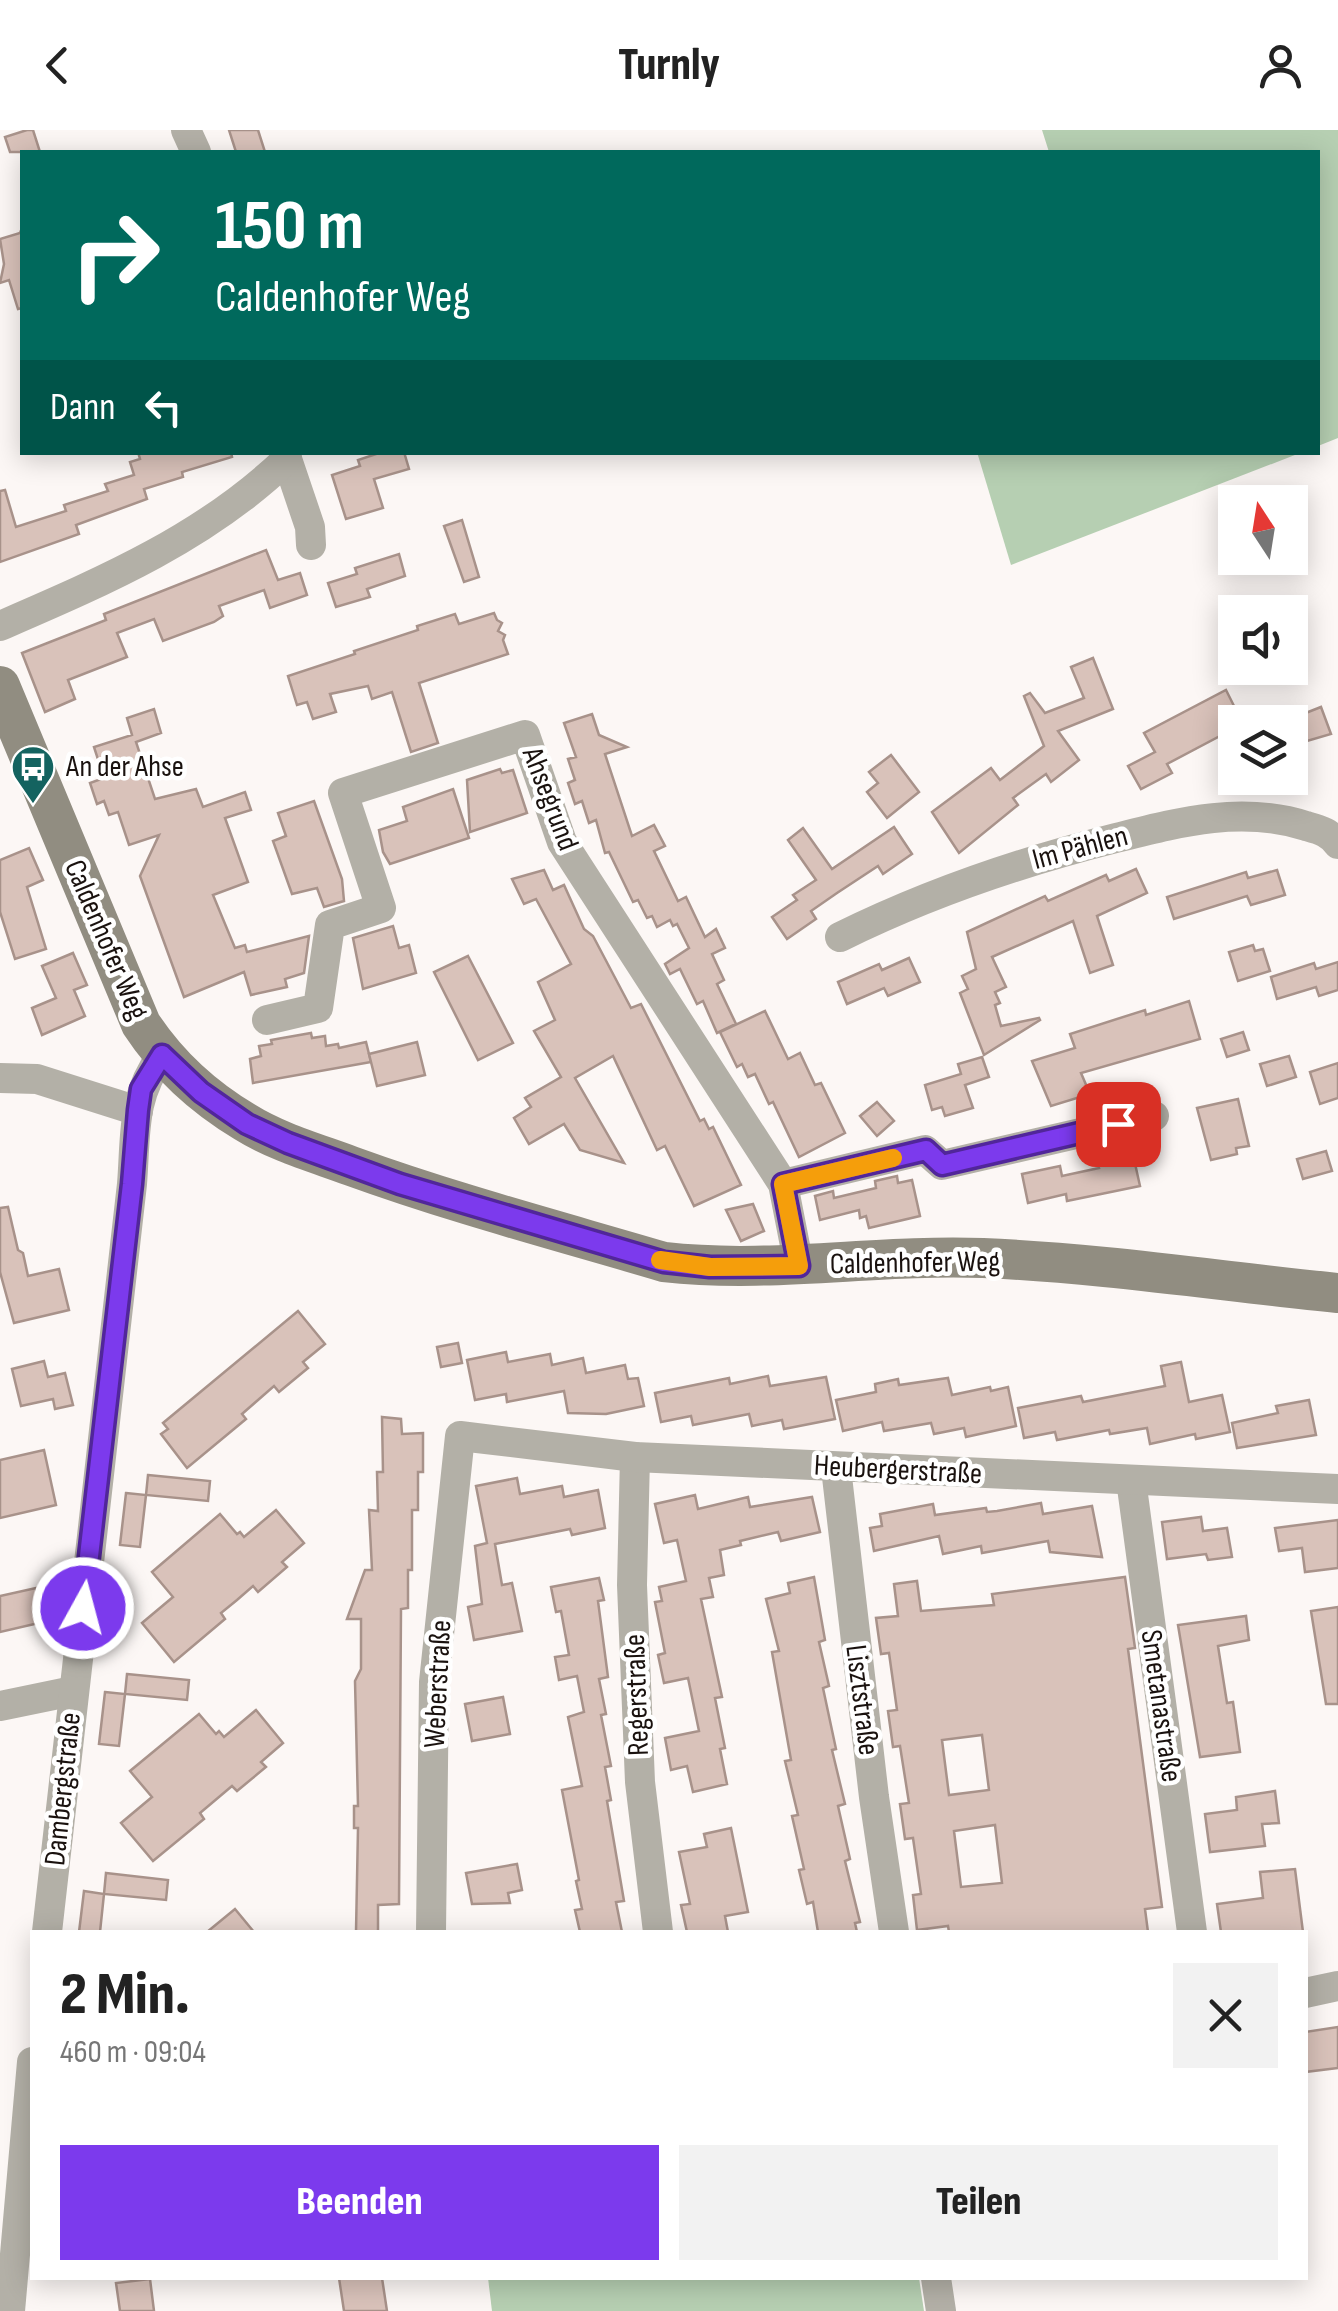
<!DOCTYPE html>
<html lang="de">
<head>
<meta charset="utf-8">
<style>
	body { margin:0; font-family:"Sofia Sans Condensed",sans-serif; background:#f2f2f2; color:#222; height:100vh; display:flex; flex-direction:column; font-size:38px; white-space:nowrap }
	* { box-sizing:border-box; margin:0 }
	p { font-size:32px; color:#767676 }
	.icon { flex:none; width:55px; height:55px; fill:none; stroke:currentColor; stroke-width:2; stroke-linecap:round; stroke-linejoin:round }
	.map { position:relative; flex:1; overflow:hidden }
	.drawer { position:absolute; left:30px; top:1800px; width:1278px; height:350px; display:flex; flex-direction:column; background:#fff; border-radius:0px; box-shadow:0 5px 25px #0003 }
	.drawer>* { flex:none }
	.top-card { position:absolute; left:20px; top:20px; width:1300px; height:305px; border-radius:0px; box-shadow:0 5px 25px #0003; background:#00695c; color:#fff; overflow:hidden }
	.needle { width:65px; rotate:348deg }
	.buttons { position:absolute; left:1218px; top:355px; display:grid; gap:20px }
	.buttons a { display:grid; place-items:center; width:90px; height:90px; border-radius:0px; background:#fff; box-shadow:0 5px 25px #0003; font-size:50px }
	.pin { position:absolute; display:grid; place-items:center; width:85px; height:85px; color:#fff; margin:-42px; border-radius:20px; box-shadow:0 5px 15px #0006 }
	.me { position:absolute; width:110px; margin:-55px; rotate:7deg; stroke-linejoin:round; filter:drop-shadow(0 0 8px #0008) }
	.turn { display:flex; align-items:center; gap:35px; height:210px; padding:0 30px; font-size:45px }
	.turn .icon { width:130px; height:130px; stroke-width:2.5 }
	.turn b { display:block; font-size:70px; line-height:85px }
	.then { display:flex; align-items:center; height:95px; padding:0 30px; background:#0003; gap:20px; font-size:38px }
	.round { display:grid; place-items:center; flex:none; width:105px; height:105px; border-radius:0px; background:#f2f2f2 }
	.headline { display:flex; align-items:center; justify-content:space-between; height:170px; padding:0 30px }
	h1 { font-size:60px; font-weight:800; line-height:75px }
	.primary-button { display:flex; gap:20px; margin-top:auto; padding:20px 30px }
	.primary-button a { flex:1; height:115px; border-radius:0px; background:#7c3aed; color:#fff; font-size:40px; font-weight:800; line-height:115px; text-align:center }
	.primary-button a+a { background:#f2f2f2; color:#222 }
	header { display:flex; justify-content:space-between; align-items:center; height:130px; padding:0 30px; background:#fff; font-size:45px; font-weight:800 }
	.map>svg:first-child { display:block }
</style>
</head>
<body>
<header><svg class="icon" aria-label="back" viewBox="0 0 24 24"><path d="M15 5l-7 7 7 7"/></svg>Turnly<svg class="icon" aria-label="person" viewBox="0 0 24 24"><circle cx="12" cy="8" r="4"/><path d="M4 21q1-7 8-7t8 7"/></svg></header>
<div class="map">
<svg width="1338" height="2181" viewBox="0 0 1338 2181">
	<rect width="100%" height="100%" fill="#fcf7f5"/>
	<g fill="#b6cfb2">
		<polygon points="1042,0 1338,0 1338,308 1318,316 1318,22 1049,22"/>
		<polygon points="977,322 1300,322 1300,323 1011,435"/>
		<polygon points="488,2148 919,2148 924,2181 492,2181"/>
	</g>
	<g fill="#d9c2ba" stroke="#a8928a" stroke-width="2.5" fill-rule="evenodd">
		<polygon points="27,0 33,0 40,22 10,22 5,7"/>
		<polygon points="229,0 258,0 265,22 236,22"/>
		<polygon points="22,98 22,178 18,179 9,150 0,153 4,134 0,109 20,103"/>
		<polygon points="138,322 231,322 232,327 182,342 183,347 144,359 147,369 76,395 79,404 0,432 0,361 5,360 16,397 66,381 64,375 108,361 105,354 134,345 130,332 140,329"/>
		<polygon points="382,322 404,322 409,339 374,349 383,378 346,389 332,345 360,336 358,330"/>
		<polygon points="462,390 479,447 464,452 444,396"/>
		<polygon points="266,420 278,450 300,443 307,465 270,478 264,460 219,476 223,486 214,492 163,511 154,489 117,503 127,527 68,550 75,569 45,582 22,523 106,490 104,484"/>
		<polygon points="399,424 405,446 367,459 370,467 336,477 328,453 357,444 355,438"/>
		<polygon points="494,483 497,490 502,493 498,501 505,505 503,510 508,524 419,553 438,613 411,622 392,562 372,569 368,556 330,564 336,582 313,589 307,572 297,575 288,546 355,524 354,521 418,500 417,496 455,484 459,494"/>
		<polygon points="1093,528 1113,579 1058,601 1079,630 1051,652 1046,644 1013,668 1018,675 959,723 932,682 991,638 1000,650 1044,616 1024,566 1030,563 1045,583 1084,568 1071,537"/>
		<polygon points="1226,560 1242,592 1235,592 1235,598 1167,634 1172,643 1141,659 1128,636 1155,622 1144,603"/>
		<polygon points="1321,577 1331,604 1307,611 1298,586"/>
		<polygon points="154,579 161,603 136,612 155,669 196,659 203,677 245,662 251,680 225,688 248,752 213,765 235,818 245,815 247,822 309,806 304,843 285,849 287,857 251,865 244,842 184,867 140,746 159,705 129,715 118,682 109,685 104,671 97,674 90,653 104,648 94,617 132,605 127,588"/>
		<polygon points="592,584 599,605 627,617 605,624 632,706 654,695 665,716 654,721 678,771 686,767 705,807 716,799 725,818 712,824 724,850 717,854 736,894 717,903 703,871 697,874 680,839 670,844 665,834 689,818 677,794 673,796 670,790 657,797 652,786 647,788 638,770 633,772 609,722 605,723 596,690 589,693 582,671 575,674 568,653 575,650 568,629 576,627 564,593"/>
		<polygon points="891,625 919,662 887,688 867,662 878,653 869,642"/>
		<polygon points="500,639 502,643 513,640 527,683 470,702 467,650"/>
		<polygon points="453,659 469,708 390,734 383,722 379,700 407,691 403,677"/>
		<polygon points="314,671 342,749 344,771 324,777 317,758 292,764 273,711 286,706 278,683"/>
		<polygon points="894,697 912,724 883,744 878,736 837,763 811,781 816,789 787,809 772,787 797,770 793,765 816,750 788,710 803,698 832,739"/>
		<polygon points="29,718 43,750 27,757 46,819 15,829 0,782 0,730"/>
		<polygon points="1136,739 1147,763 1097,786 1113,835 1090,843 1073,791 992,827 1006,857 995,862 1000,873 995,875 1001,896 1039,888 1040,890 984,925 960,863 968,859 962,846 976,839 967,802 1045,766 1048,771 1106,745 1109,751"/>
		<polygon points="544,740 553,760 564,755 584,799 593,806 631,878 641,874 700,991 704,989 709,999 713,997 741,1055 694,1076 665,1016 657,1020 613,926 575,948 624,1033 580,1020 564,994 529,1014 514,988 531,977 525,968 561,947 534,901 555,890 538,852 571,834 536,769 524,774 512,749"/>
		<polygon points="1277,740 1285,765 1251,775 1247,766 1174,789 1167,767 1246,742 1248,748"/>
		<polygon points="393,796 399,818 409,815 416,843 363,859 353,808"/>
		<polygon points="1253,815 1255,821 1263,819 1270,841 1238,851 1229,822"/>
		<polygon points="73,823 87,855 74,860 85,886 42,905 32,878 56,868 42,836"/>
		<polygon points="468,826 513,913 478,930 434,842"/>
		<polygon points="909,828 920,852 888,866 884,858 847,874 838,852 879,834 882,840"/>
		<polygon points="1338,832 1338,860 1319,866 1316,857 1277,869 1271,847 1314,833 1316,839"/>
		<polygon points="1189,871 1200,909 1081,943 1090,964 1051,976 1032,931 1075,918 1070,904 1145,880 1146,885"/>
		<polygon points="765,881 788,929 800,923 815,955 821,953 845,1003 799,1027 773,972 769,974 755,944 748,947 742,934 737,937 720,902"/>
		<polygon points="1243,902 1249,920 1227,927 1221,909"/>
		<polygon points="311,903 312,908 325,906 326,916 338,914 339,918 366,912 371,932 253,953 250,929 261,926 259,916 272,914 271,910"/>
		<polygon points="417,912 425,945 377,956 369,924"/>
		<polygon points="1289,926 1296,947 1267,956 1260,934"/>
		<polygon points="982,927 989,947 965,955 973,978 945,986 942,977 932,980 925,955 961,944 958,934"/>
		<polygon points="1338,933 1338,968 1320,974 1310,942"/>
		<polygon points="1238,969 1249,1016 1236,1018 1237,1024 1211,1030 1197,978"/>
		<polygon points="877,972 894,991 877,1006 860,986"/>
		<polygon points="1132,1020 1140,1056 1067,1071 1066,1064 1028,1073 1022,1044 1060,1036 1062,1046 1099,1038 1096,1028"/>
		<polygon points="1326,1021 1332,1041 1303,1049 1297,1029"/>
		<polygon points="897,1046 898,1053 912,1050 920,1086 869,1098 866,1086 860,1088 859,1080 820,1090 815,1066 833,1061 834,1068 876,1058 875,1051"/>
		<polygon points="753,1074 764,1101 741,1111 726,1080"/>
		<polygon points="8,1077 18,1120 23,1123 28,1146 59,1139 69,1180 14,1193 0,1142 0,1078"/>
		<polygon points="298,1181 325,1214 303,1232 308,1238 279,1262 274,1256 242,1284 246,1289 187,1338 161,1304 168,1299 163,1293"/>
		<polygon points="458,1213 462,1233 441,1237 437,1217"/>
		<polygon points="506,1222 508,1232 550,1224 552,1235 583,1228 586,1243 625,1235 628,1249 638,1248 644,1276 606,1284 568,1283 564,1261 507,1272 506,1264 475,1270 467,1230"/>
		<polygon points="44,1231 48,1247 65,1243 73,1275 55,1279 53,1269 21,1276 12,1239"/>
		<polygon points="1181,1232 1189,1272 1222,1265 1230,1302 1196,1309 1195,1304 1150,1314 1147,1298 1110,1304 1109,1300 1057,1310 1055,1302 1024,1308 1018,1278 1081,1266 1083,1272 1165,1256 1161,1236"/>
		<polygon points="768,1246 770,1256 826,1247 835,1289 784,1299 782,1290 752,1296 749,1284 693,1295 691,1286 661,1292 655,1263 729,1248 730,1254"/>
		<polygon points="948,1248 952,1265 990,1257 991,1261 1008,1257 1016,1296 966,1307 964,1298 934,1304 931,1293 884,1301 882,1292 843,1301 836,1270 876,1262 875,1254 898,1249 899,1255"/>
		<polygon points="1309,1270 1316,1305 1237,1318 1232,1293 1278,1283 1276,1276"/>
		<polygon points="382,1287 401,1289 402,1304 423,1303 423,1342 418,1342 418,1380 412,1380 412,1440 408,1440 408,1478 401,1479 399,1774 378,1775 378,1802 356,1802 358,1698 354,1698 354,1676 358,1676 355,1551 361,1539 361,1489 347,1489 365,1440 372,1440 369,1380 378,1381 377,1342 383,1342"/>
		<polygon points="44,1320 56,1375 0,1388 0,1330"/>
		<polygon points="148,1345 210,1351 208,1371 146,1365"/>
		<polygon points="517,1348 520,1364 562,1356 564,1367 598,1360 605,1398 572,1405 570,1399 495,1414 502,1455 512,1453 522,1501 474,1510 468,1477 482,1474 475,1416 487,1413 476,1356"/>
		<polygon points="126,1363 146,1365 140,1417 120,1415"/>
		<polygon points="695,1365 698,1379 748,1367 750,1377 812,1367 820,1402 781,1411 778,1402 740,1411 741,1415 720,1420 724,1445 709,1448 713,1467 701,1469 722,1567 715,1568 725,1618 720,1619 727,1654 693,1662 687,1636 671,1640 665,1608 699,1601 688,1548 664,1553 658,1525 665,1523 655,1472 662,1471 659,1457 686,1451 677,1410 664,1413 655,1374"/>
		<polygon points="1041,1373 1043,1384 1092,1376 1102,1427 1050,1422 1048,1411 982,1423 981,1416 943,1424 939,1406 874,1421 870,1398 882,1396 880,1384 933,1374 935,1385 986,1378 987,1382 997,1381"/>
		<polygon points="276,1380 304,1413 282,1432 287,1437 258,1462 253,1456 237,1470 221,1483 225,1489 174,1532 142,1493 173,1467 152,1442 220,1384 237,1404 240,1402 244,1407"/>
		<polygon points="1201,1387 1203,1401 1227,1398 1232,1427 1208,1430 1206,1424 1167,1429 1162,1392"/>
		<polygon points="1338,1390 1338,1438 1305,1442 1302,1418 1279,1421 1275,1398"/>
		<polygon points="814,1447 825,1510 819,1512 829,1556 823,1558 836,1619 832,1620 845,1674 838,1676 850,1729 845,1731 860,1792 855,1793 857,1802 818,1802 813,1772 807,1774 799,1740 804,1739 792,1686 798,1685 785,1631 791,1630 772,1522 779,1521 766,1469 790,1463 788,1453"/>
		<path d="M 1125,1447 L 1135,1518 L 1128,1519 L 1162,1777 L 1145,1779 L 1148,1802 L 949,1802 L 948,1796 L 917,1800 L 913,1765 L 921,1764 L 913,1708 L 905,1709 L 900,1674 L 909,1673 L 900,1616 L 893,1617 L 888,1581 L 897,1580 L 889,1523 L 881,1524 L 876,1488 L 898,1486 L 894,1454 L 917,1451 L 921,1481 L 994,1475 L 992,1464 ZM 982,1605 L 989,1660 L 949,1665 L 942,1610 ZM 995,1695 L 1002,1753 L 961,1757 L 954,1701 Z"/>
		<polygon points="599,1448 604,1470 598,1471 608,1547 599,1549 606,1584 601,1585 611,1636 605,1637 611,1670 607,1671 624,1771 616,1772 622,1802 580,1802 575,1780 582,1779 576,1751 579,1750 562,1660 582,1656 568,1587 584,1582 577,1546 559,1550 555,1527 569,1525 561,1481 556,1482 551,1457"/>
		<polygon points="36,1458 43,1492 0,1502 0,1466"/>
		<polygon points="1338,1477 1338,1574 1326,1574 1311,1481"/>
		<polygon points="1246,1486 1249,1510 1218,1516 1227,1573 1233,1572 1240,1622 1200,1627 1178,1495"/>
		<polygon points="127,1544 189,1550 187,1570 125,1564"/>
		<polygon points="105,1562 125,1564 119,1616 99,1614"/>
		<polygon points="503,1567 510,1604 472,1611 465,1574"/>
		<polygon points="256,1580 283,1613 261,1632 266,1637 237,1661 232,1656 200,1683 204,1689 153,1731 121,1693 152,1667 130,1641 199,1584 216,1604 219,1601 224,1607"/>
		<polygon points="1275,1661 1279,1693 1262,1694 1265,1716 1210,1722 1205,1684 1237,1680 1236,1667"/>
		<polygon points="731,1698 748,1782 725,1786 728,1802 687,1802 681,1775 690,1774 679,1722 707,1717 704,1704"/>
		<polygon points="517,1734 522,1760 508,1763 510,1773 472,1774 466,1743"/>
		<polygon points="1295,1739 1303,1802 1221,1802 1217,1774 1263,1768 1260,1742"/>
		<polygon points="106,1743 168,1750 166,1770 104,1764"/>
		<polygon points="84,1761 104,1764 100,1802 79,1802"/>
		<polygon points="235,1779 254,1802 207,1802"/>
		<polygon points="1338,1897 1338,1938 1305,1942 1305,1902"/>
		<polygon points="339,2148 382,2148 387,2181 344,2181"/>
		<polygon points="150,2149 154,2181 120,2181 116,2153"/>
	</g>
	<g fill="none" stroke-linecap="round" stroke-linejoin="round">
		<g stroke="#b3b0a7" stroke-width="30">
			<polyline points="186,0 196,22"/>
			<polyline points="287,329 310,397 311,415"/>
			<path d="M 0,496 C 104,451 205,408 287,329 L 286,322"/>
			<path d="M 840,807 C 927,764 1017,733 1112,709 C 1176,693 1240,675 1306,696 C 1320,700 1329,702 1338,714"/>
			<polyline points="267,890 318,878 330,795 381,778 343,663 525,605 562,712 783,1054 799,1136"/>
			<polyline points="0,948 37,949 138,981"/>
			<polyline points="783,1054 925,1020 942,1035 1154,986"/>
			<polyline points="635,1327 632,1455 640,1652 658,1802"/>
			<polyline points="836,1338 874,1667 894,1802"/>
			<polyline points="1131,1350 1192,1802"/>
			<polyline points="0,1576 73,1561"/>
			<path d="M 47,1802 L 132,1054 C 136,1004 131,968 162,925"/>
			<polyline points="431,1802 434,1552 460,1306 635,1327 1338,1359"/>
			<polyline points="1305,1863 1338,1856"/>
			<polyline points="936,2148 941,2181"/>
			<polyline points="10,2181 32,1932"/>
		</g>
		<path stroke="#918d81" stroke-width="40" d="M 0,556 L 141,894 C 168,935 203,967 245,992 C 277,1012 316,1023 351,1036 C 453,1073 559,1101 664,1132 C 771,1144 876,1124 983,1128 C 1101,1133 1220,1151 1338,1163"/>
	</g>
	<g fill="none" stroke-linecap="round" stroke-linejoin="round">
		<g stroke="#51269a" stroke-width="25">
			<polyline id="route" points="83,1478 132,1054 138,980 141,959 162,925 201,962 247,994 288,1013 400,1054 664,1132 710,1137 799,1136 783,1054 926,1020 942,1035 1118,994"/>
		</g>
		<use href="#route" stroke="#7c3aed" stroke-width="18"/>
		<polyline stroke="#f59e0b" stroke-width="18" points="660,1130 710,1137 799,1136 783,1054 893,1028"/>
	</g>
	<defs>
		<g id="bus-pin" transform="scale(2.25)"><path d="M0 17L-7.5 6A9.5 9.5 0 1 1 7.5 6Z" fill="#146360" stroke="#fff"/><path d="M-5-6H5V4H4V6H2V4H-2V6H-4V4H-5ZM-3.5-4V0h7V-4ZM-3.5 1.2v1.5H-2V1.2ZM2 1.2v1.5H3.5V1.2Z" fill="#fff"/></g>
	</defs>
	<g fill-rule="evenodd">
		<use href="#bus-pin" x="33" y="637"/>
	</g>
	<g text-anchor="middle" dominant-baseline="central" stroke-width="9" stroke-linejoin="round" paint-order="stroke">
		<g font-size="30" fill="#1a120f" stroke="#fff" text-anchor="start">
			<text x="66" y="637">An der Ahse</text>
		</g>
		<g font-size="30" fill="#1a120f" stroke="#fff">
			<text transform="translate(550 669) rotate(69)">Ahsegrund</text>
			<text transform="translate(1080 718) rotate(-15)">Im Pählen</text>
			<text transform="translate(106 810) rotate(67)">Caldenhofer Weg</text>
			<text transform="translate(915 1133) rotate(-1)">Caldenhofer Weg</text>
			<text transform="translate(898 1340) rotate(3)">Heubergerstraße</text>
			<text transform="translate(438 1554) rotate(-87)">Weberstraße</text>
			<text transform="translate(637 1565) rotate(-92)">Regerstraße</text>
			<text transform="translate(862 1570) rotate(83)">Lisztstraße</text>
			<text transform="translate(1161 1576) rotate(82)">Smetanastraße</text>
			<text transform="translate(63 1659) rotate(-84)">Dambergstraße</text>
		</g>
	</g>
</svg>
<div class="buttons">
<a><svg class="needle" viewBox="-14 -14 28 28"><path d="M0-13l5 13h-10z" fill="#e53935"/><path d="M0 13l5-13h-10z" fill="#767676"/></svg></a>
<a><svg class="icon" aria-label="sound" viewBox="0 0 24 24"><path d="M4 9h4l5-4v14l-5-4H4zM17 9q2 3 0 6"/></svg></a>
<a><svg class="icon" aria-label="layers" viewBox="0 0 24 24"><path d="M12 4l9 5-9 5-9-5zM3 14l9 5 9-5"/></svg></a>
</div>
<div class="pin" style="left:1118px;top:994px;background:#d93025"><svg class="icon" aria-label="arrive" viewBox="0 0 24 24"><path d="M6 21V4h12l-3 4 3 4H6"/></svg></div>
<svg class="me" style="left:83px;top:1478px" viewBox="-20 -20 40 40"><circle r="17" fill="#7c3aed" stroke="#fff" stroke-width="3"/><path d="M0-11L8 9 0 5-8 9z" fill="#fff"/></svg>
<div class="top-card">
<div class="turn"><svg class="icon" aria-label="right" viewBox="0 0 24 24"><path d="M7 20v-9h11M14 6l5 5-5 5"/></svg><div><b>150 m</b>Caldenhofer Weg</div></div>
<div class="then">Dann<svg class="icon" aria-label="left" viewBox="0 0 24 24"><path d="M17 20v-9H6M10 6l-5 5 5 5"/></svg></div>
</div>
<section class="drawer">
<div class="headline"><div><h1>2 Min.</h1><p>460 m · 09:04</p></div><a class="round"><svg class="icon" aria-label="close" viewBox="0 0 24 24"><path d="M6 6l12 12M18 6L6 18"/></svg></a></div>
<div class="primary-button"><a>Beenden</a><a>Teilen</a></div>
</section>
</div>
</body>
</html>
